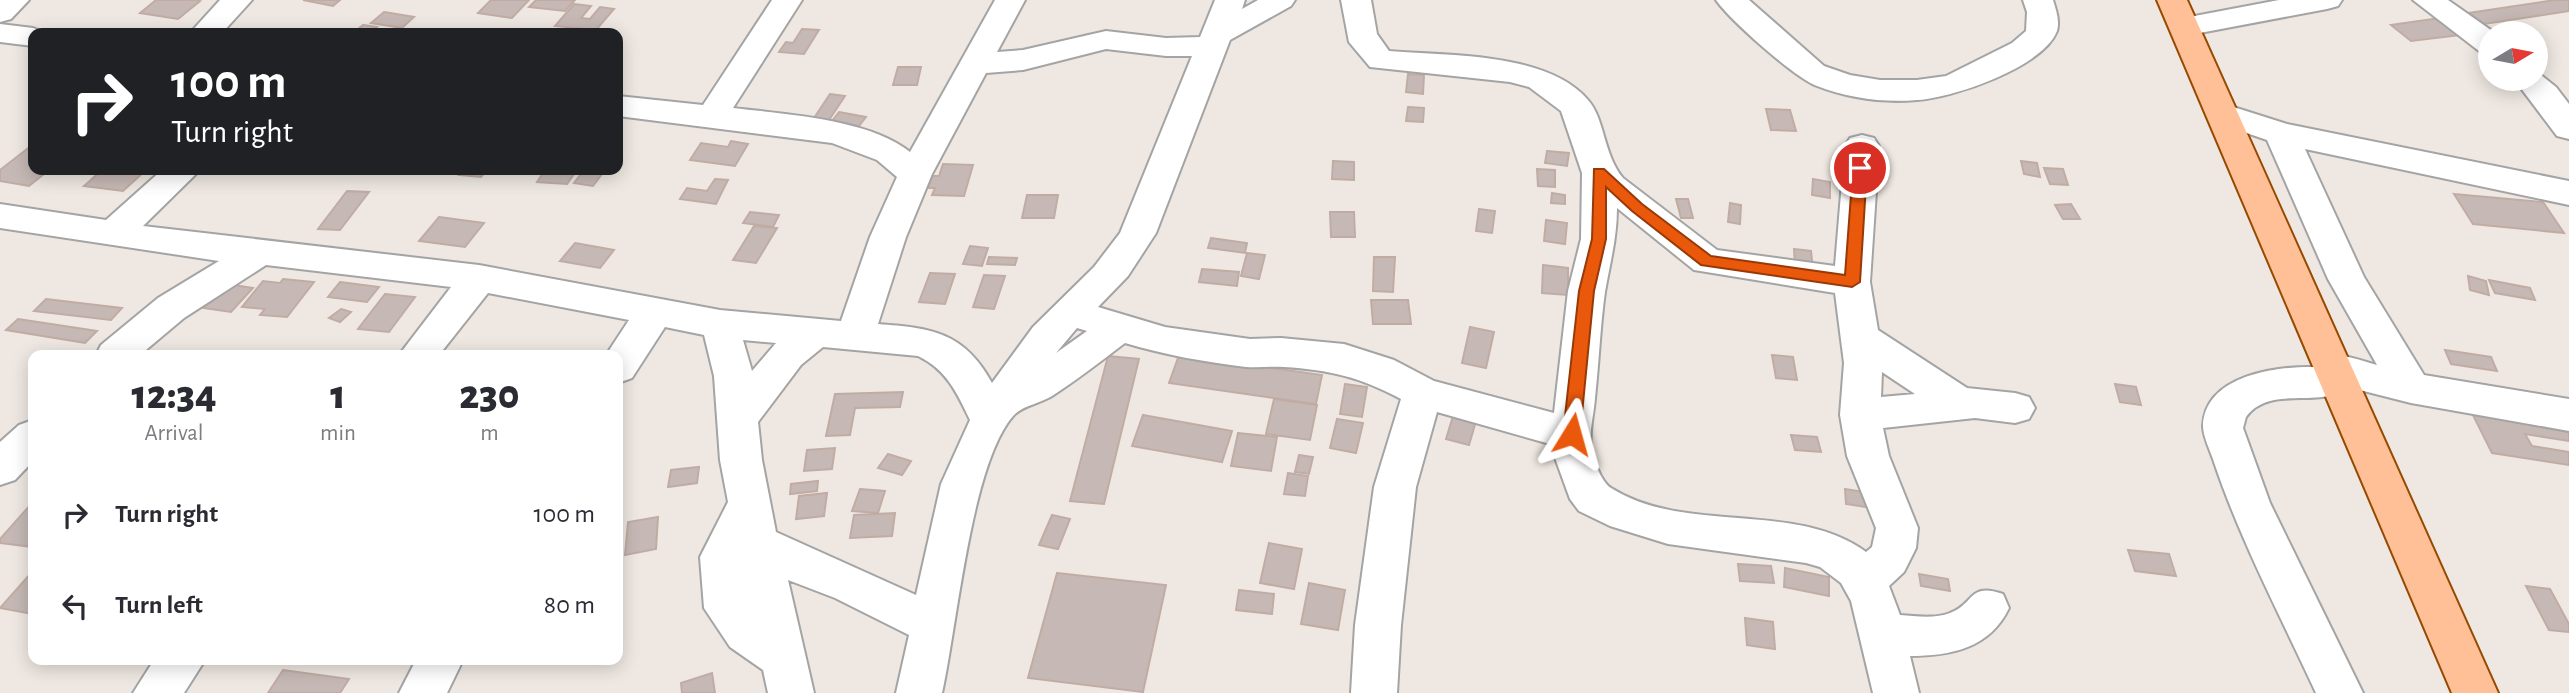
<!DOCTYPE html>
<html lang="en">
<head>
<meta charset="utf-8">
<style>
	body { margin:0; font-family:"Alegreya Sans",sans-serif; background:#f2f2f3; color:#2b2b33; height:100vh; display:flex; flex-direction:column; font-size:26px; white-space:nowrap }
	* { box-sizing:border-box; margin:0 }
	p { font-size:23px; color:#7c7c81 }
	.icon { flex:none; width:38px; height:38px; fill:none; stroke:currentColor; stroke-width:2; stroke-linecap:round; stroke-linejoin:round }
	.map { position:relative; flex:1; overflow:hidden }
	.details { position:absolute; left:28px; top:350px; width:595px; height:315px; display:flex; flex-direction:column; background:#fff; border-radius:14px; box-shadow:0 4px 18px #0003 }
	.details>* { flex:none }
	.hud { position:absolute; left:28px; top:28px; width:595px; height:147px; border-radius:14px; box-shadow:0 4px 18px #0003; background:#202124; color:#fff; overflow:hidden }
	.needle { width:46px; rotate:80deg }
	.controls { position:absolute; left:2478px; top:21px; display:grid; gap:14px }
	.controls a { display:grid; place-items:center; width:70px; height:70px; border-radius:50%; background:#fff; box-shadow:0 4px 18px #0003; font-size:35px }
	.pin { position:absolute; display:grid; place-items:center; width:60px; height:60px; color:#fff; margin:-30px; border:4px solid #fff; border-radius:50%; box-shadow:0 2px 7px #0007 }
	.me { position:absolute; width:77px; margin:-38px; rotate:8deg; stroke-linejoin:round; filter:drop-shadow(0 0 5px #0008) }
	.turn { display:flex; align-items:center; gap:24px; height:147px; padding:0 28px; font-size:32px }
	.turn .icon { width:91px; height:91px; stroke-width:2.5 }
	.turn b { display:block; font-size:49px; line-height:60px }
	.eta { display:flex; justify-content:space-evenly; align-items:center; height:119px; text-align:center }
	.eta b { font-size:42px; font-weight:800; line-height:49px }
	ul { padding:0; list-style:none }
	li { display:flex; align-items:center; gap:21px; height:91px; padding:0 28px }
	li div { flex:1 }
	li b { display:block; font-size:26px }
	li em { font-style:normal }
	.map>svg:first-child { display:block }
</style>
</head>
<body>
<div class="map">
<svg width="2569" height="693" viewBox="0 0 2569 693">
	<rect width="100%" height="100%" fill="#efe8e2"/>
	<g fill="#c6b9b5" stroke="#c1aca4" stroke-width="2">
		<polygon points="156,0 197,0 200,1 178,19 140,13"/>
		<polygon points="303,0 340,0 333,6"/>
		<polygon points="491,0 529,0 512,18 478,13"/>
		<polygon points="536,0 575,0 565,11 529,7"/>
		<polygon points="2555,0 2569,0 2569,11 2484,24 2469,13"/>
		<polygon points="574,4 591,6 581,18 590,19 600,7 614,9 596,30 555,26"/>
		<polygon points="384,12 414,17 402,28 371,23"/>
		<polygon points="2440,18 2460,35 2411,41 2391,25"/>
		<polygon points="363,25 377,27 370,33 353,33"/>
		<polygon points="802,29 819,30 804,54 779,52 786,42 793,43"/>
		<polygon points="898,67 921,67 917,85 893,85"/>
		<polygon points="1408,74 1424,75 1423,94 1406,92"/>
		<polygon points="830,94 845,96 829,120 814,118"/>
		<polygon points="1408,107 1424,108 1423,122 1406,121"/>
		<polygon points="1766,109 1790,110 1796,131 1771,130"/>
		<polygon points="839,112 866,117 859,126 832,121"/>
		<polygon points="731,141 748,144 735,166 690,160 701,143 728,147"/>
		<polygon points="31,146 33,146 33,170 49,170 29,186 0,181 0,170"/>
		<polygon points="1547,151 1569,153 1567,166 1545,163"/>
		<polygon points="1333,161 1354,162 1354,180 1332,179"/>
		<polygon points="2021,161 2037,163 2040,177 2024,174"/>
		<polygon points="943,164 973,165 964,196 932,195 935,188 928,188 932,176 939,176"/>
		<polygon points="2044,168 2063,169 2068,185 2050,184"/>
		<polygon points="1537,169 1555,170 1555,187 1538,186"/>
		<polygon points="102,170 146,170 123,191 84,186"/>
		<polygon points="463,170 487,170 481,177 459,175"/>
		<polygon points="545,170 577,170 567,184 537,182"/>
		<polygon points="584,170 605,170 593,186 574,183"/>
		<polygon points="715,179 728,180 716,204 680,199 687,188 707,191"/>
		<polygon points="1813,179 1830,182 1830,198 1812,195"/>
		<polygon points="347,191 369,192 340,230 318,229"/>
		<polygon points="1552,193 1565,195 1565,204 1551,203"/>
		<polygon points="2454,194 2543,202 2564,233 2473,224"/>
		<polygon points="1027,195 1058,195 1054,218 1022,218"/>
		<polygon points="1676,199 1688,199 1693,218 1681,218"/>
		<polygon points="1730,203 1741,205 1740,224 1728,222"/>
		<polygon points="2071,204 2080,219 2063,219 2055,205"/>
		<polygon points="1479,209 1495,211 1492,233 1476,231"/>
		<polygon points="750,212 779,215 773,227 743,223"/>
		<polygon points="1330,212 1354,212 1355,237 1331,237"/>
		<polygon points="439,217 484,223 465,247 419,241"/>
		<polygon points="1546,220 1567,223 1565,244 1544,241"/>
		<polygon points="754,226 777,228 756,263 733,260"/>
		<polygon points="1211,238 1247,243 1245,253 1208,248"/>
		<polygon points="575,243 614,250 600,268 560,261"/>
		<polygon points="970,246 988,248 982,266 963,264"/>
		<polygon points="1794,249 1811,251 1813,269 1795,267"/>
		<polygon points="1247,253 1265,255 1259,279 1241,276"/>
		<polygon points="989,257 1017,258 1015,265 987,264"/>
		<polygon points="1374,257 1395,257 1393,292 1373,291"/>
		<polygon points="1543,265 1568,268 1568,295 1542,293"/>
		<polygon points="1202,269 1239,272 1237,286 1199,282"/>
		<polygon points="930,273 955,274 945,304 919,302"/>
		<polygon points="984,275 1005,276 994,309 973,307"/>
		<polygon points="2468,276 2486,281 2489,295 2470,290"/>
		<polygon points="283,279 314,282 287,317 260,315 265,309 242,307 263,281 280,283"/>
		<polygon points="2489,280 2530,288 2535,300 2495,293"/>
		<polygon points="340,282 379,287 367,302 328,297"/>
		<polygon points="220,283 253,288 231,312 197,307"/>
		<polygon points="385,294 415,297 389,332 358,329"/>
		<polygon points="46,299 122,308 111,320 34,311"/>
		<polygon points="1371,300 1408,300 1411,324 1373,324"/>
		<polygon points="341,309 351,312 340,322 329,318"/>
		<polygon points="18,319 97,331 85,343 6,330"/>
		<polygon points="1470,327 1494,332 1486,368 1462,363"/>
		<polygon points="2445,350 2491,357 2497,371 2451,364"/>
		<polygon points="1179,355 1322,375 1316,404 1169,383"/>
		<polygon points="1772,355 1793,357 1797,380 1776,378"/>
		<polygon points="1108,356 1139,359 1104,504 1070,501"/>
		<polygon points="1345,384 1367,387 1362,417 1340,414"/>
		<polygon points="2115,384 2136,387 2141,405 2120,402"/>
		<polygon points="903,392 900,407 855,408 850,435 826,436 835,394"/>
		<polygon points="1274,399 1317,405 1310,440 1266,434"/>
		<polygon points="2471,411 2569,426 2569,441 2525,434 2532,446 2569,452 2569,465 2492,453"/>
		<polygon points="1143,415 1232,431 1222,462 1132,446"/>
		<polygon points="1453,416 1476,421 1469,445 1446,439"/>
		<polygon points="1337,419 1363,423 1356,453 1330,448"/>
		<polygon points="1238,433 1277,437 1271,471 1231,466"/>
		<polygon points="1791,435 1817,437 1821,452 1795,450"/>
		<polygon points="835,448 832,469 804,471 807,450"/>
		<polygon points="888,454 911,461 902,475 878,468"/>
		<polygon points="1299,455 1313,457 1309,474 1295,472"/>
		<polygon points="699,467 697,483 668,487 671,470"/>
		<polygon points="1288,473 1308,476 1305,496 1284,494"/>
		<polygon points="818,481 817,491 790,494 791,484"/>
		<polygon points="860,489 885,491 878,513 852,511"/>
		<polygon points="1845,489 1877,494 1878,509 1846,504"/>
		<polygon points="827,493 824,516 796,519 799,496"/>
		<polygon points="32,503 33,547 0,543 0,539"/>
		<polygon points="895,513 892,536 850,538 854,515"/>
		<polygon points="1052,515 1070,519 1058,549 1039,545"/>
		<polygon points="658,517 656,549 625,555 628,522"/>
		<polygon points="1269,543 1302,549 1294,589 1260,583"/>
		<polygon points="2128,550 2169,554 2176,576 2135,571"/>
		<polygon points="1738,564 1771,566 1774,583 1740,581"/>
		<polygon points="1785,568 1829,577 1829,596 1784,587"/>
		<polygon points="31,573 33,614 0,608"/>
		<polygon points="1057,573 1166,585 1143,692 1028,678"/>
		<polygon points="1919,574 1948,579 1950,591 1921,586"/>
		<polygon points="1309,583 1345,590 1338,630 1301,624"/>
		<polygon points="2526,586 2550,589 2569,624 2569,632 2549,630"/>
		<polygon points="1239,590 1274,594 1272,614 1236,610"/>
		<polygon points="1745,618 1773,622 1775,649 1747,645"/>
		<polygon points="283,670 349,679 340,693 268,693"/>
		<polygon points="712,673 715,693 682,693 681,683"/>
	</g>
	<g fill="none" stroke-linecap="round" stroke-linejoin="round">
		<g stroke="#a4a4a4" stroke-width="4">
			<g id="minor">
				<polygon points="0,0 29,0 11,19 0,22"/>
				<polygon points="220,0 252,0 222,33 190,33"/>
				<path d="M 772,0 L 802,0 L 733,108 C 784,114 870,119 910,152 L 995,0 L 1025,0 L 997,52 L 1023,50 L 1106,31 L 1166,38 L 1200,37 L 1215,0 L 1245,0 L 1242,9 L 1258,0 L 1295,0 L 1291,6 L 1230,40 L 1156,233 L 1128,276 L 1098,307 L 1165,327 L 1250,339 L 1281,338 L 1344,344 L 1394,360 L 1434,381 L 1554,413 L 1568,291 L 1581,239 L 1582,173 L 1561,111 L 1529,87 L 1510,82 L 1370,67 L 1349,42 L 1341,0 L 1371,0 L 1377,34 L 1389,51 C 1448,56 1547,52 1588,100 C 1605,119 1603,154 1623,178 L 1717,250 L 1835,266 L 1845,146 L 1850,138 L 1862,135 L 1874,138 L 1879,146 L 1870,282 L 1878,330 L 1967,388 L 2015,393 L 2029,397 L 2035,408 L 2029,419 L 2015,423 L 1975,418 L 1883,428 L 1889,456 L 1918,528 L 1916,548 L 1904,572 L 1889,586 L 1900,615 C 1915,616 1935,619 1950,613 C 1975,604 1968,582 2003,594 L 2009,608 C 1990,648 1951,656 1910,656 L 1919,693 L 1873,693 L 1851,601 L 1841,583 L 1820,567 L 1806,563 L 1668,544 L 1610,526 L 1579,511 L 1570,499 L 1550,444 L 1437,412 L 1416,487 L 1401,625 L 1397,693 L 1351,693 L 1355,625 L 1374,487 L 1401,399 C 1360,377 1330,370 1284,367 C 1271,366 1259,368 1246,367 C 1205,362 1165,355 1125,343 C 1101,361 1077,380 1052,396 C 1041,403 1022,406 1014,415 C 971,462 957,627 942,693 L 896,693 L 909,635 L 835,598 L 788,580 L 814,693 L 768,693 L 763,670 L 730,647 L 704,608 L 700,557 L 728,502 L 720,460 L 714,376 L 704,335 L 665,327 L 632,378 L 618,383 L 618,355 L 606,355 L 629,320 L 488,293 L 439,355 L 399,355 L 451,287 L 266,265 L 184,318 L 140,355 L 96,355 L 101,345 L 158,298 L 219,261 L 0,228 L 0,204 L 106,220 L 162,170 L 200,170 L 143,226 L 479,265 L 720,310 L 841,321 L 870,237 L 897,177 L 877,160 L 832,143 L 618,116 L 618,96 L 703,105 ZM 1106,49 L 1166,56 L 1192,56 L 1120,233 L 1094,267 L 1033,327 L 992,383 C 964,332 932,328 878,324 L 906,237 L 932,174 L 986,73 L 1023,70 ZM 1617,208 L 1694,270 L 1835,293 L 1844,363 L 1840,415 L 1847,456 L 1876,528 L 1872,547 L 1866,552 C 1795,500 1685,535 1611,488 C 1601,482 1592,457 1591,446 C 1589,431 1594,414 1595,398 C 1599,363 1600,327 1605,292 C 1610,263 1617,238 1617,208 ZM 1077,328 L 1087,331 L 1056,353 ZM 743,340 L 776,343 L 752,371 ZM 823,347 L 918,356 C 947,370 957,393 970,420 L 941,484 L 916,595 L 776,532 L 762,460 L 758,422 L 801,365 ZM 1882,372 L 1915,394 L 1881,397 Z"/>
				<path d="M 1716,0 L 1749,0 L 1824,66 L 1850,75 L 1880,80 L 1917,80 L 1946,76 L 2012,43 L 2026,31 L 2027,12 L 2023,0 L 2053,0 C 2056,10 2060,21 2057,31 C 2043,67 1953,98 1917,100 C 1884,103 1848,98 1817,86 C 1795,78 1730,20 1716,0 Z"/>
				<polygon points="2279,0 2342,0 2338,6 2327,9 2184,36 2173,34 2169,27 2173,20 2184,18"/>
				<polygon points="2413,0 2448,0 2495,33 2490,33 2490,53 2479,51"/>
				<polygon points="0,24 33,28 46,33 33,33 33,46 0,42"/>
				<polygon points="2536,71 2556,87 2569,104 2569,139 2557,136 2514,79 2536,79"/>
				<path d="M 2224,104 L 2287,124 L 2569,181 L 2569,205 L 2305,149 L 2364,277 L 2424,375 L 2569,399 L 2569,431 L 2411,403 L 2344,386 C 2327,411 2270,383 2246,417 L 2243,428 L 2270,503 L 2363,693 L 2316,693 C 2281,617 2241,542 2214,462 C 2211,452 2203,437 2203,426 C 2205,375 2277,366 2316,367 C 2330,346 2357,360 2377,365 L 2328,279 L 2267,140 L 2212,121 L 2208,114 L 2212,107 Z"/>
				<polygon points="33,420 33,461 15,480 0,485 0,442 19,425"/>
				<polygon points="154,660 205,660 184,693 133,693"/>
				<polygon points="416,660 463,660 447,693 399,693"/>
			</g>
		</g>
		<g stroke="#964a00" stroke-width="4">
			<polygon id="major" points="2157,0 2187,0 2498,693 2452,693"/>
		</g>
		<use href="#minor" fill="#fff" fill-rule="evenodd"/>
		<use href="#major" fill="#ffc097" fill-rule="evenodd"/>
	</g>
	<polygon fill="#ea580c" stroke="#983908" stroke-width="2" points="1860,164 1867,168 1860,282 1852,287 1701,265 1632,211 1606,187 1606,239 1594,291 1580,434 1578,439 1566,439 1563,434 1579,291 1592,239 1594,169 1604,169 1642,204 1711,256 1845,275 1853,168"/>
</svg>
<div class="controls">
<a><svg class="needle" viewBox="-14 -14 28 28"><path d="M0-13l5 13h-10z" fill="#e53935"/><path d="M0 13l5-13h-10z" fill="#7c7c81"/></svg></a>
</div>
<div class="pin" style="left:1860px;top:168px;background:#d93025"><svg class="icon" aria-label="arrive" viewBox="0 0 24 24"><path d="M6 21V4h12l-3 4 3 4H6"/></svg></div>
<svg class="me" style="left:1572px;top:434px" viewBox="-20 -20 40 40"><path d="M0-17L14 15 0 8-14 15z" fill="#ea580c" stroke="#fff" stroke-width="4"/></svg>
<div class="hud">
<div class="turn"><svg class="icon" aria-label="right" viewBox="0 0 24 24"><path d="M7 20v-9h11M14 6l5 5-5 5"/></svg><div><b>100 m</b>Turn right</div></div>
</div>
<section class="details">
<div class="eta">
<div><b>12:34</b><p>Arrival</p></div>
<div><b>1</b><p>min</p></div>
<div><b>230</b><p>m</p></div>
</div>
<ul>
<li><svg class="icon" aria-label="right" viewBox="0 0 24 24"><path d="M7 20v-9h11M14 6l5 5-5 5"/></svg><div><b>Turn right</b></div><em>100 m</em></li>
<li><svg class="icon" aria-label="left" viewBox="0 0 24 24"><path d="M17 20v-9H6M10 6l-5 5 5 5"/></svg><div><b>Turn left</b></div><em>80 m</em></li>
</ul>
</section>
</div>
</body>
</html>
